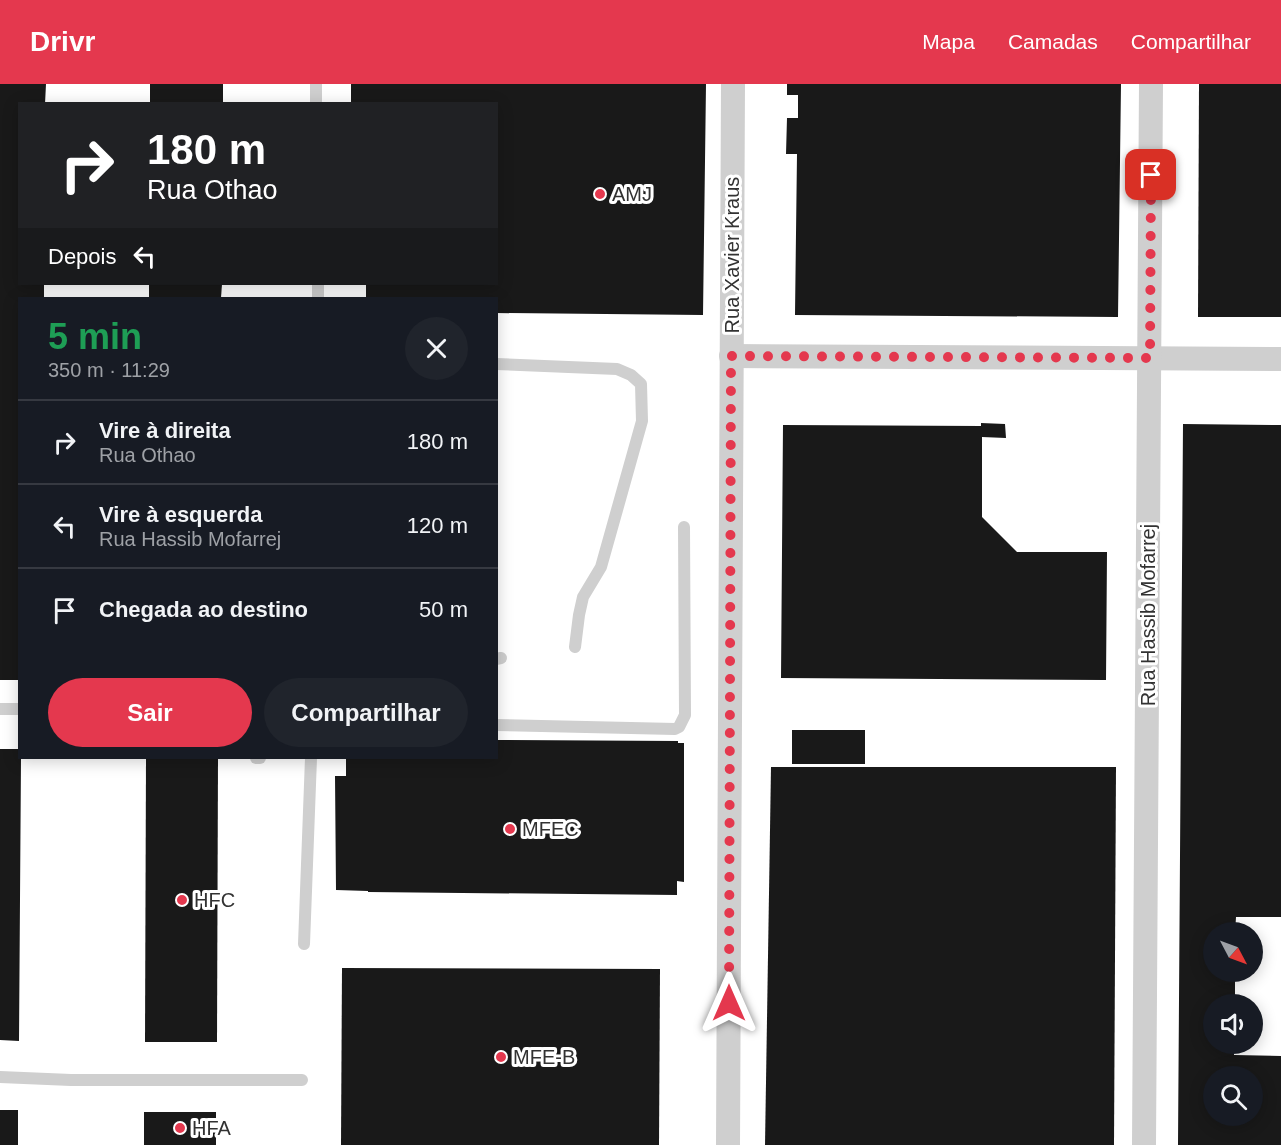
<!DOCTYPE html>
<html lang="pt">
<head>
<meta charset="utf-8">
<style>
	body { margin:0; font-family:Helvetica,sans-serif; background:#20242c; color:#f1f3f6; height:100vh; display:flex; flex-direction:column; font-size:22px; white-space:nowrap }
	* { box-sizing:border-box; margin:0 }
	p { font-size:20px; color:#9ea1a6 }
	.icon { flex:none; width:33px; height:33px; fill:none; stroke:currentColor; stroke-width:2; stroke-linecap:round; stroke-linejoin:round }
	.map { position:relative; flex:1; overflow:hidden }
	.drawer { position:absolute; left:18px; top:213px; width:480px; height:462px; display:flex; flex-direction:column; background:#171b24; border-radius:0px; box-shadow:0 3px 15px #0003 }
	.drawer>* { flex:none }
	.hud { position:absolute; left:18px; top:18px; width:480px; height:183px; border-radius:0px; box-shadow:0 3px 15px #0003; background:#202124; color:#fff; overflow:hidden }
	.needle { width:39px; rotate:131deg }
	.buttons { position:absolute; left:1203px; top:838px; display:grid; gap:12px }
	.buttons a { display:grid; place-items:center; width:60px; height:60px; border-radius:50%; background:#171b24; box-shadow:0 3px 15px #0003; font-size:30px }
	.pin { position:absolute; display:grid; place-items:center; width:51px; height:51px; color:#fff; margin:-26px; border-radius:12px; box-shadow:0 3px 9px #0006 }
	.me { position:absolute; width:66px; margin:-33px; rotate:0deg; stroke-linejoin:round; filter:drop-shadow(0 0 4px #0008) }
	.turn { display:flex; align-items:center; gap:21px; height:126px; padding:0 30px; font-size:27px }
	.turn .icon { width:78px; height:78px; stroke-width:2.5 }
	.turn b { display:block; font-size:42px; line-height:51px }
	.then { display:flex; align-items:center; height:57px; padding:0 30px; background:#0003; gap:12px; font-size:22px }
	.round { display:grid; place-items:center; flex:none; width:63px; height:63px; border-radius:32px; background:#20242c }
	.summary { display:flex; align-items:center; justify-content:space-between; height:102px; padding:0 30px }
	h1 { font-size:36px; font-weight:800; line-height:45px; color:#1e9e55 }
	.cta { display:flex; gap:12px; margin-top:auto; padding:12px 30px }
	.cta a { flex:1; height:69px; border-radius:36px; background:#e4384e; color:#fff; font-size:24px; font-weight:800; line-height:69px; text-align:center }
	.cta a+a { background:#20242c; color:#f1f3f6 }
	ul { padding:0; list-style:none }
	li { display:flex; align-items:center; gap:18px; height:84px; padding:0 30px; border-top:2px solid #363941 }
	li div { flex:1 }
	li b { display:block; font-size:22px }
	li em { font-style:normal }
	header { display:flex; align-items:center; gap:36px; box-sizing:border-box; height:84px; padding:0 30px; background:#e4384e; color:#fff }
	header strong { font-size:28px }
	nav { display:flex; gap:33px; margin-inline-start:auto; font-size:21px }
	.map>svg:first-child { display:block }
</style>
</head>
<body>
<header>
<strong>Drivr</strong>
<nav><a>Mapa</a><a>Camadas</a><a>Compartilhar</a></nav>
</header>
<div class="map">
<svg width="1281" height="1061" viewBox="0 0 1281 1061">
	<rect width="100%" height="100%" fill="#fff"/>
	<g fill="#191919" fill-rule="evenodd">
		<polygon points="0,0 46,0 45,20 20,20 20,200 44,200 44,214 20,214 20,596 0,596"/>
		<rect x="150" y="0" width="73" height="20"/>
		<polygon points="351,0 706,0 703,231 496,229 496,214 366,214 366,200 496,200 496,20 351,20"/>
		<polygon points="787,0 1121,0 1118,233 795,231 797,70 786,70 787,34 798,34 798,11 787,11"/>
		<polygon points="1199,0 1281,0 1281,233 1198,233"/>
		<polygon points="149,200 222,200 221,214 149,214"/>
		<polygon points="981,339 1005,340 1006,354 982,353 982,433 1017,468 1107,468 1106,596 781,594 783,341 981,342"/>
		<path d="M 1183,340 L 1281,341 L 1281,833 L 1236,833 L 1235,849 L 1214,849 L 1214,888 L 1235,888 L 1235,921 L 1214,921 L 1214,960 L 1234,960 L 1234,971 L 1281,972 L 1281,1061 L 1178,1061 ZM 1214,993 L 1252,993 L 1252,1032 L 1214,1032 Z"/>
		<rect x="792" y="646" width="73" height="34"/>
		<polygon points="496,656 678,657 678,659 684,659 684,798 677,797 677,811 368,808 368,807 336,806 335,692 346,692 346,674 496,674"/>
		<polygon points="0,665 20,665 20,674 21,674 19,957 0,956"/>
		<polygon points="146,674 218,674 217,958 145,958"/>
		<polygon points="771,683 1116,683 1114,1061 765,1061"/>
		<polygon points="342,884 660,885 659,1061 341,1061"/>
		<rect x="0" y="1026" width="18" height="35"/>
		<rect x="144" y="1028" width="72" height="33"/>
	</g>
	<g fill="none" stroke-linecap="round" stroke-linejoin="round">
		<g stroke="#cfcfcf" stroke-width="12">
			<polyline points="316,0 316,20"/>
			<polyline points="318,200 318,214"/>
			<polyline points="496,280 617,285 631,291 641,300 642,337 601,483 583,513 579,531 575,563"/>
			<polyline points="496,575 501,574"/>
			<polyline points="0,625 20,625"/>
			<polyline points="496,641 675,645 679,643 685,631 684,443"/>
			<polyline points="256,674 260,674"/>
			<polyline points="304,860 311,674"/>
			<polyline points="0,993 71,996 302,996"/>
		</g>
		<g stroke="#cfcfcf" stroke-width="24">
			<polyline points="731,272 1281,275"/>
			<polyline points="728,1061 733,0"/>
			<polyline points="1144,1061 1151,0"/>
		</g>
	</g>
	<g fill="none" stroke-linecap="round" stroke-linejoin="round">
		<polyline stroke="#e4384e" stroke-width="10" stroke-dasharray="0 18" points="729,919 731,272 1150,274 1151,91"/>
	</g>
	<g fill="#e4384e" stroke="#fff" stroke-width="2">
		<circle cx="600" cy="110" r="6"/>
		<circle cx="510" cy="745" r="6"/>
		<circle cx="182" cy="816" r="6"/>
		<circle cx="501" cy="973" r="6"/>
		<circle cx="180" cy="1044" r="6"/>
	</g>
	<g text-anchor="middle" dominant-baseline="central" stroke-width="6" stroke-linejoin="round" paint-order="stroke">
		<g font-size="20" fill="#323232" stroke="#fff" text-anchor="start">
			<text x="612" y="110">AMJ</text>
			<text x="522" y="745">MFEC</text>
			<text x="194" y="816">HFC</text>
			<text x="513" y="973">MFE-B</text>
			<text x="192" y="1044">HFA</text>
		</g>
		<g font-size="20" fill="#323232" stroke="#fff">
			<text transform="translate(732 171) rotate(-90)">Rua Xavier Kraus</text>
			<text transform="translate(1148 531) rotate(-90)">Rua Hassib Mofarrej</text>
		</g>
	</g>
</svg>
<div class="buttons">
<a><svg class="needle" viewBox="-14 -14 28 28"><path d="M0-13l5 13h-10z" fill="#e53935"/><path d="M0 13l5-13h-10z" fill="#9ea1a6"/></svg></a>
<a><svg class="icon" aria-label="sound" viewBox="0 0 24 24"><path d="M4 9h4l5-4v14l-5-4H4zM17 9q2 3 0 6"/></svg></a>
<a><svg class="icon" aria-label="search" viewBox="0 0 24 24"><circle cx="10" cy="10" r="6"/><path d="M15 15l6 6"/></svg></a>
</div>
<div class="pin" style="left:1151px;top:91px;background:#d93025"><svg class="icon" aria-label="arrive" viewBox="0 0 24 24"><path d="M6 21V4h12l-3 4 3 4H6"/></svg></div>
<svg class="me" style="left:729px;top:919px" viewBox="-20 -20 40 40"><path d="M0-17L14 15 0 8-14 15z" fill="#e4384e" stroke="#fff" stroke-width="4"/></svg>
<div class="hud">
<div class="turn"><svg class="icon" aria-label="right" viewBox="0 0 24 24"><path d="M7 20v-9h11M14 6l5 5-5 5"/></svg><div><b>180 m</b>Rua Othao</div></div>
<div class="then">Depois<svg class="icon" aria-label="left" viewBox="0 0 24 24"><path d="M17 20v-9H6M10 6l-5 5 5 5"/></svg></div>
</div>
<section class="drawer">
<div class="summary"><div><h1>5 min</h1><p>350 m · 11:29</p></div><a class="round"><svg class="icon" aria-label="close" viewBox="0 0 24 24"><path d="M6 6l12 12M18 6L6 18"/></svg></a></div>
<ul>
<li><svg class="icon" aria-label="right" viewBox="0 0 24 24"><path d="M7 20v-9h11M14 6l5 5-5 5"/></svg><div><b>Vire à direita</b><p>Rua Othao</p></div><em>180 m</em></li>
<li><svg class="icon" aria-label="left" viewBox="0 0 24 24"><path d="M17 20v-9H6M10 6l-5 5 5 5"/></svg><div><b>Vire à esquerda</b><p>Rua Hassib Mofarrej</p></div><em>120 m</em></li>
<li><svg class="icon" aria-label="arrive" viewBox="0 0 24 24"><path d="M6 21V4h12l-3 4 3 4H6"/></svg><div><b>Chegada ao destino</b></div><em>50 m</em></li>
</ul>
<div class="cta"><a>Sair</a><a>Compartilhar</a></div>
</section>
</div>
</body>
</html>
